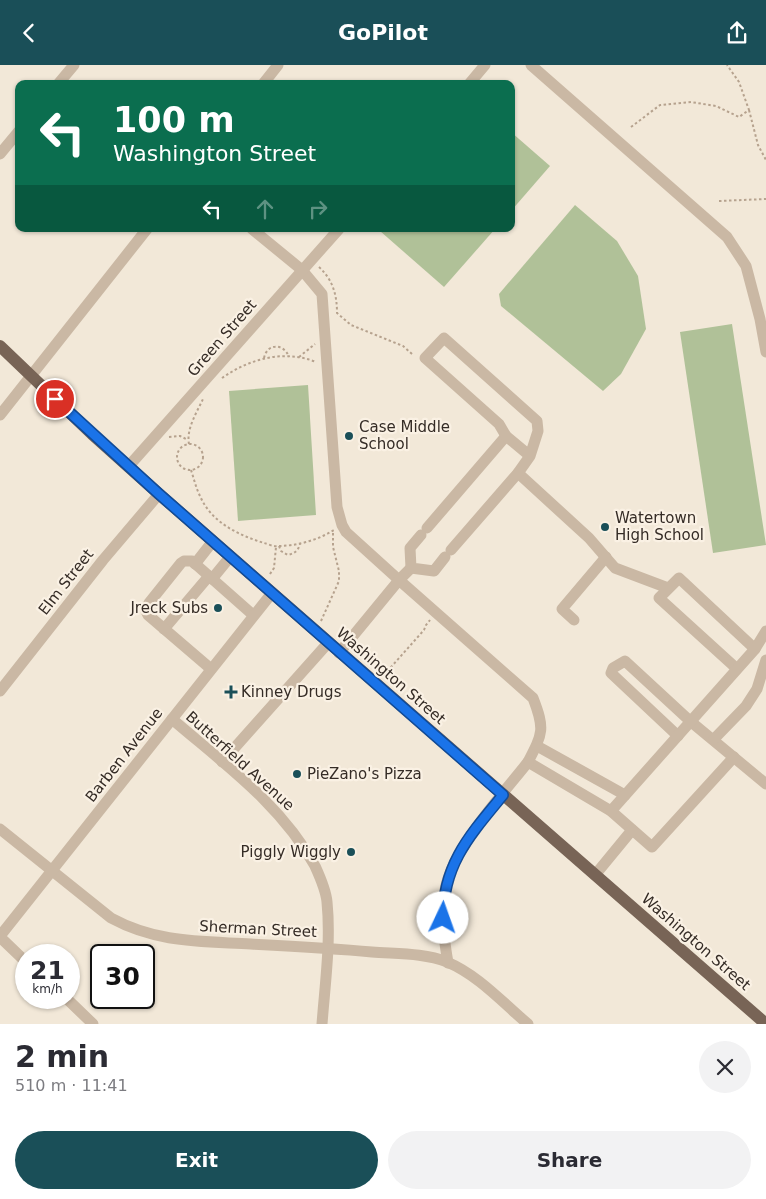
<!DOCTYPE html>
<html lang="en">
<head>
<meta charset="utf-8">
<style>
	body { margin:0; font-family:"DejaVu Sans",sans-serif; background:#f2f2f3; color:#2b2b33; height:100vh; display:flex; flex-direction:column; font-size:19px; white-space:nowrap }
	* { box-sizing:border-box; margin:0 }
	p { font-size:16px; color:#7c7c81 }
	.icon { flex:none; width:28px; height:28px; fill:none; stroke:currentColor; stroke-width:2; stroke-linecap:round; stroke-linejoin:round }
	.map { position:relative; height:959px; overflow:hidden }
	.side { display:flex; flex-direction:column; background:#fff; flex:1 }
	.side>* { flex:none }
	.guide { position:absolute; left:15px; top:15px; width:500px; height:152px; border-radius:10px; box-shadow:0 1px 4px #0004; background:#0b6e4f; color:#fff; overflow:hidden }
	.speed { position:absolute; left:15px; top:879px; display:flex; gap:10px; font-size:25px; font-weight:700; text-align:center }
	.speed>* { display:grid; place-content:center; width:65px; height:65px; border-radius:50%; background:#fff; box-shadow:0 1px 4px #0004; line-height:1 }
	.speed small { font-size:12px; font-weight:400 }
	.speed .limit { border:2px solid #111; border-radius:8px; background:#fff; color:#111 }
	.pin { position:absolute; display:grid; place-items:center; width:42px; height:42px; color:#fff; margin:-21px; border:2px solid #fff; border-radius:50%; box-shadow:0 1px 5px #0007 }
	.me { position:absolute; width:55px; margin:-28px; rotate:3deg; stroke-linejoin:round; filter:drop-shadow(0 0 4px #0008) }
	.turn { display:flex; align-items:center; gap:18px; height:105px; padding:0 15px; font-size:22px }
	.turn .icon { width:65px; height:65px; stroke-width:2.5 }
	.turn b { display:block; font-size:35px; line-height:42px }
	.lanes { display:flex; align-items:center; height:48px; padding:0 15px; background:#0003; justify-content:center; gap:25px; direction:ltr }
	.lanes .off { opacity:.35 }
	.round { display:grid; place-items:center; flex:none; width:52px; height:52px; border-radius:26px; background:#f2f2f3 }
	.overview { display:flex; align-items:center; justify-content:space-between; height:85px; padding:0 15px }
	h1 { font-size:30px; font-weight:700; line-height:38px }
	.action { display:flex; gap:10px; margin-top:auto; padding:10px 15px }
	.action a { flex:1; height:58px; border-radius:30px; background:#1a4f58; color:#fff; font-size:20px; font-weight:700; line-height:58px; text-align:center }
	.action a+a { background:#f2f2f3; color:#2b2b33 }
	header { display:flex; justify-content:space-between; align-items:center; height:65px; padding:0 15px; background:#1a4f58; color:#fff; font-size:22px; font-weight:700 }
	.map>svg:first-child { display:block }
</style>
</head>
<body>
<header><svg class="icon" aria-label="back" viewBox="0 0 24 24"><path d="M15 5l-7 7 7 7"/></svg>GoPilot<svg class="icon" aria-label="share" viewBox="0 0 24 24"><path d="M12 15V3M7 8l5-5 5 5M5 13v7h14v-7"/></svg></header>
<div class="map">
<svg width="766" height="959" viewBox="0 0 766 959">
	<rect width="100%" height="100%" fill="#f2e8d8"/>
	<g fill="#b0c198">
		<polygon points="511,67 550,101 511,146"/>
		<polygon points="575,140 617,176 638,211 646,264 621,309 603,326 501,241 499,229"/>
		<polygon points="382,164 495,164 444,222 380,166"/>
		<polygon points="732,259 766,480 713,488 680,267"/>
		<polygon points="308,320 316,450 238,456 229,326"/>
	</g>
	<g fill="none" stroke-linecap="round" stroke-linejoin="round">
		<g stroke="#b6a28e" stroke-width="2" stroke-dasharray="2.5 2.5" stroke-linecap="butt">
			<polyline points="749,45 758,80 766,95"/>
			<polyline points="631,62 660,40 691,37 716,41 739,52 749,45 739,17 727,0"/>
			<polyline points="719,136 766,134"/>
			<path d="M 319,202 C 333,215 337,230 337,248 L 351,260 L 403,281 L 412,289"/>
			<polyline points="299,292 315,279"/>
			<path d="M 264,293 C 267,278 284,278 289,292"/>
			<path d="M 222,313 C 249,294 284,284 316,297"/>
			<polyline points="169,372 180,371 188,375"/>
			<path d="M 189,379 C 186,364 197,347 203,334"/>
			<circle cx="190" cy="392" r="13"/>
			<path d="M 191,405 C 194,414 196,423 200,431 C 211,457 238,470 264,478 C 268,479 274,482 278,481 C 297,481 318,475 334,465"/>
			<path d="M 279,481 L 281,486 L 288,490 C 295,488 298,486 300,479"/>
			<polyline points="270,509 274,503 276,482"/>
			<polyline points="321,556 339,516 339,506 333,482 333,466"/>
			<polyline points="384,610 424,565 426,560 430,555"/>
		</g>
		<g stroke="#cab8a4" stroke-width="11">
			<polyline points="531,0 727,172 746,201 760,254 766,287"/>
			<polyline points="58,19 74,0"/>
			<polyline points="263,19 278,0"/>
			<polyline points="469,19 485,0"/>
			<polyline points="0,89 19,66"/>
			<polyline points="252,164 302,205 322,229 337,442 342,460 346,467 399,515 411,503"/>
			<polyline points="0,350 147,164"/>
			<polyline points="128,402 339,164"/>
			<polyline points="518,408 589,473 615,503 668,523"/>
			<polyline points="427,463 506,371"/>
			<polyline points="421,470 410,483 411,503 434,506 445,492"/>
			<polyline points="451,485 518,408 530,391 538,366 537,356 444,273 425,293 499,359 506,371 530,391"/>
			<polyline points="195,499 213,476"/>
			<polyline points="212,514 230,492"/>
			<polyline points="574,555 562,544 606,492"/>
			<polyline points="164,564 209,511"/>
			<path d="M 339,588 L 399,515 L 533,633 C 545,664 543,668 528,697 L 611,746 L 652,782 L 734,692"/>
			<polyline points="736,603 659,533 679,513 755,584"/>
			<polyline points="211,604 148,550 146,546 149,538 181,498 184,496 192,496 253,550"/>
			<polyline points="0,626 103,495 159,429"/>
			<path d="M 172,654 C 223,698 282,740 315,801 C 320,812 326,825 327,837 C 331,877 325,919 322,959"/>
			<polyline points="678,671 611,608 613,603 625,596 690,656 766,719"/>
			<polyline points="714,674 746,641 757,624 766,595"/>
			<polyline points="537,681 625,730"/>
			<polyline points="222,697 328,578"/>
			<polyline points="611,746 755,584 766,566"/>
			<path d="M 0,764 L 111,853 C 157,878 200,876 251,879 C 291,881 332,883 372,887 C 397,889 424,888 447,897 C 478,910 502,937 528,959"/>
			<polyline points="595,810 632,765"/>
			<polyline points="0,871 272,528"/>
			<polyline points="0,872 26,897"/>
			<path d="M 448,898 C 444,874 440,849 445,825 C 452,784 502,730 528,697"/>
			<polyline points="65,932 93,959"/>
		</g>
		<polyline stroke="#786456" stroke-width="12" points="0,281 92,369 159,429 766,959"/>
	</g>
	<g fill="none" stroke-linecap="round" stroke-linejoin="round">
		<g stroke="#114b97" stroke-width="12">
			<path id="route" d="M 55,334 L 159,429 L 503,730 C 470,770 443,799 443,853"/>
		</g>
		<use href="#route" stroke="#1a73e8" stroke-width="9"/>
	</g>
	<g fill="#1a4f58" stroke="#faf1e4" stroke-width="2">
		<circle cx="349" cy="371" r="5"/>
		<circle cx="605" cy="462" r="5"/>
		<circle cx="218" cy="543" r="5"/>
		<path d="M228.5 619.5h5v5h5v5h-5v5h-5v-5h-5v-5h5z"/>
		<circle cx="297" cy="709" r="5"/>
		<circle cx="351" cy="787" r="5"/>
	</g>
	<g text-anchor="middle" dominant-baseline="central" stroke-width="4.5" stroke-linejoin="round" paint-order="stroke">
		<g font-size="15" fill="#352c26" stroke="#faf1e4">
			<text transform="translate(222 273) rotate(-49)">Green Street</text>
			<text transform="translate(66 517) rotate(-52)">Elm Street</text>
			<text transform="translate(391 611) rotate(41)">Washington Street</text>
			<text transform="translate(124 690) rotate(-52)">Barben Avenue</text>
			<text transform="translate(240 696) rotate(42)">Butterfield Avenue</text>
			<text transform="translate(258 864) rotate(3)">Sherman Street</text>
			<text transform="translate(696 877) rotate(41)">Washington Street</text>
		</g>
		<g font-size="15" fill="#352c26" stroke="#faf1e4" text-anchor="start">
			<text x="359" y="362">Case Middle<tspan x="359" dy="17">School</tspan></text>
			<text x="615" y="453">Watertown<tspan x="615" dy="17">High School</tspan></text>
			<text x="208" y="543" text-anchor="end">Jreck Subs</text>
			<text x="241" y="627">Kinney Drugs</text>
			<text x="307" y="709">PieZano's Pizza</text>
			<text x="341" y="787" text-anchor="end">Piggly Wiggly</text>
		</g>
	</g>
</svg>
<div class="speed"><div>21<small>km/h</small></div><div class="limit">30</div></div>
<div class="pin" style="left:55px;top:334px;background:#d93025"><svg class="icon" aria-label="arrive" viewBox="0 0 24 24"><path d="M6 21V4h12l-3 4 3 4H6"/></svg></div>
<svg class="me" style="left:443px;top:853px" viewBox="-20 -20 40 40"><circle r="19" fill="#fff"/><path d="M0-13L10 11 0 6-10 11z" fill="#1a73e8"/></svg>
<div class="guide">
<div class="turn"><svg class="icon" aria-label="left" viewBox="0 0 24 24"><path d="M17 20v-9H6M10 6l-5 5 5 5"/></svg><div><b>100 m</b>Washington Street</div></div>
<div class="lanes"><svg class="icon" aria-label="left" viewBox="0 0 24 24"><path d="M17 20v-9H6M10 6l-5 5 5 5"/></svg><svg class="icon off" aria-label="ahead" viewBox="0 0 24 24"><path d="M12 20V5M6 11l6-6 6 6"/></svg><svg class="icon off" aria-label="right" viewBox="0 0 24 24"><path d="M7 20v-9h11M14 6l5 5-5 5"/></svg></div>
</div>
</div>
<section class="side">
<div class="overview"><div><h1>2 min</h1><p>510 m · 11:41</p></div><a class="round"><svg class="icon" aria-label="close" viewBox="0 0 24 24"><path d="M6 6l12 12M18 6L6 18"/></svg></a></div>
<div class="action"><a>Exit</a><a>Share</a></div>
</section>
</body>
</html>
